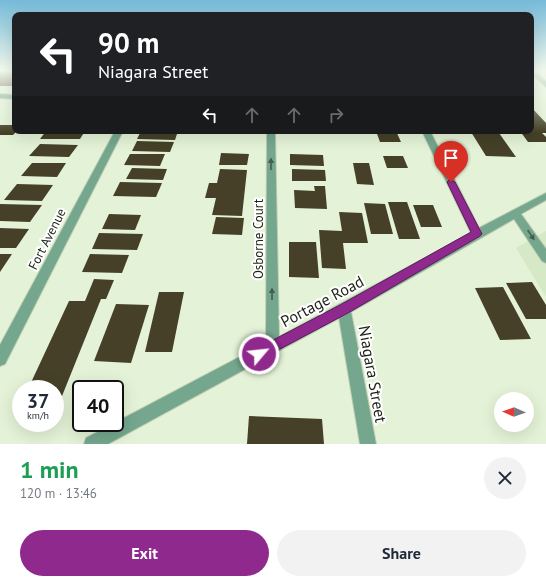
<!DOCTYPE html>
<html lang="en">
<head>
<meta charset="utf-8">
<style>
	body { margin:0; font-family:"PT Sans",sans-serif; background:#f2f2f3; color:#1f2937; height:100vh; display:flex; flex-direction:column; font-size:15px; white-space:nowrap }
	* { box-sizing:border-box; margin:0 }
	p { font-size:13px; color:#747a83 }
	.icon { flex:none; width:22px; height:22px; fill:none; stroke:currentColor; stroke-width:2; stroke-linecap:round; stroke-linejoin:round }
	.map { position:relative; height:444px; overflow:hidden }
	.drawer { display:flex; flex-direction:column; background:#fff; flex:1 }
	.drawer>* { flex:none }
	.hud { position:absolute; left:12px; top:12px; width:522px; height:122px; border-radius:8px; box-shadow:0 4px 16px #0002; background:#202124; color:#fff; overflow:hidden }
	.needle { width:26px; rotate:272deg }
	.buttons { position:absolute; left:494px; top:392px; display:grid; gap:8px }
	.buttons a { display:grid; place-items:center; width:40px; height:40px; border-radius:50%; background:#fff; box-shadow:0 4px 16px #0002; font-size:20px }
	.speed { position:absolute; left:12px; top:380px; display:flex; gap:8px; font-size:20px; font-weight:700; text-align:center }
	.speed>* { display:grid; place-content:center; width:52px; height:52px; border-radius:50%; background:#fff; box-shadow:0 4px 16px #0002; line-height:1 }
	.speed small { font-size:10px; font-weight:400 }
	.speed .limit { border:2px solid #111; border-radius:6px; background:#fff; color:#111 }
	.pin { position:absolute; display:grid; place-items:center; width:34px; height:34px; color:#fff; margin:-41px -17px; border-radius:50% 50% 50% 0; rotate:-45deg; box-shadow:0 0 4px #0007 }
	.pin .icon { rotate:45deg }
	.me { position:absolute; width:44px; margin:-22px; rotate:62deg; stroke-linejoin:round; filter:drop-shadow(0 0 3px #0008) }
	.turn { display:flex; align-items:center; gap:14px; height:84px; padding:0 20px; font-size:18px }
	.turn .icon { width:52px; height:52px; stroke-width:2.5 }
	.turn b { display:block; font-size:28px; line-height:34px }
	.lanes { display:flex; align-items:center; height:38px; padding:0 20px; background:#0003; justify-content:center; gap:20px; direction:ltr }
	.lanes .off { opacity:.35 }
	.round { display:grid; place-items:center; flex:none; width:42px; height:42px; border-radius:21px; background:#f2f2f3 }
	.headline { display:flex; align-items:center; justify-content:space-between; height:68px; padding:0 20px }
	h1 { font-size:24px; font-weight:700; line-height:30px; color:#1e9e55 }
	.button { display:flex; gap:8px; margin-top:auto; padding:8px 20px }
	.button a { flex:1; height:46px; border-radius:24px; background:#90298d; color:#fff; font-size:16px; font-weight:700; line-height:46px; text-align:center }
	.button a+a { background:#f2f2f3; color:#1f2937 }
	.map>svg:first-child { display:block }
</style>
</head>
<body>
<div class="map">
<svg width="546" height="444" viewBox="0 0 546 444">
	<rect width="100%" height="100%" fill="#e4f3d7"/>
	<polygon fill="#d6e9c6" points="546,231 546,297 516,248"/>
	<g fill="#454027">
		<rect x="0" y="71" width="15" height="15"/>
		<polygon points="531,107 546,123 546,133 542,133 546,137 546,142 528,142 520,131 531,131"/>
		<polygon points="0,125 15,125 15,131 17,131 13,135 0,135"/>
		<polygon points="46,131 85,131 80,139 40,139"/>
		<polygon points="141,131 178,131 175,140 137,139"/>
		<polygon points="376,131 396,131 401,142 380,142"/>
		<polygon points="471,132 499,133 516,157 486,156"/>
		<polygon points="137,141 174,142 170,152 132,151"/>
		<polygon points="40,144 78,145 69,157 29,156"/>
		<polygon points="221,153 249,154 247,165 219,165"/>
		<polygon points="130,154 165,154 160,166 124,165"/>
		<polygon points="290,154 323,155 324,166 290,165"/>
		<polygon points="383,156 403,156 408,168 387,168"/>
		<polygon points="32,163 66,163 57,177 21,176"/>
		<polygon points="353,163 369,163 374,185 357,184"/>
		<polygon points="132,168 167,169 163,180 126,179"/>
		<polygon points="220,169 247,170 242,216 212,215 216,198 205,198 209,183 217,183"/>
		<polygon points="292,169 325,170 326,181 292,181"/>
		<polygon points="120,182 162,183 156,197 113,196"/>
		<polygon points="17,184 53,185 42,201 4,200"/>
		<polygon points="314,186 325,186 327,209 295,208 294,190 315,191"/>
		<polygon points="388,202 407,202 420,239 399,239"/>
		<polygon points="364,203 385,204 393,234 371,234"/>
		<polygon points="0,204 42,205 30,222 0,221"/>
		<polygon points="413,205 433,205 442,227 421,227"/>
		<polygon points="339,212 362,213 368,243 343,243 346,269 322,268 319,230 342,231"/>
		<polygon points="109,214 141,215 135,230 102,229"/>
		<polygon points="216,217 244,218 242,235 212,234"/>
		<polygon points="0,228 29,229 16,248 0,248"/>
		<polygon points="99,233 143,234 137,250 92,249"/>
		<polygon points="289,242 316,242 319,278 289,277"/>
		<polygon points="0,254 12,254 0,272"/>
		<polygon points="90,254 129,255 122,273 82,272"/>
		<polygon points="94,279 114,280 106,299 101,299 58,406 55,406 55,389 28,389 69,301 85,301"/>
		<polygon points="532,282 546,305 546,319 526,319 506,283"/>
		<polygon points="503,287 531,339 500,340 475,288"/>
		<polygon points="159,292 184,292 172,352 145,352"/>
		<polygon points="116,304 149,305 131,363 94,361"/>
		<polygon points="249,416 322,419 324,444 247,444"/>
	</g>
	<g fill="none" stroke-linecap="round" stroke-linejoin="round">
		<g stroke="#c0cdb4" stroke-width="2">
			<g id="minor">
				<polygon points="531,71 535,71 546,81 546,87 531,73"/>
				<polygon points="0,94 15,95 15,99 0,98"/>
				<polygon points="115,131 123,131 5,364 0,366 0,345"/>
				<polygon points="267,131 275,131 279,337 471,233 422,131 430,131 479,228 546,193 546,200 521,214 546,249 546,263 542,261 514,219 351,312 376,444 360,444 339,318 108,444 84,444 86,438 266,343"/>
			</g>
		</g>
		<use href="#minor" fill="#74a78d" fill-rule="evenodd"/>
	</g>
	<defs><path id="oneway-solid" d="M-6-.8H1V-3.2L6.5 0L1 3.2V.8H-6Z"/></defs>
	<g fill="#445d4c">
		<use href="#oneway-solid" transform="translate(271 164) rotate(-90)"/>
		<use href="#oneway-solid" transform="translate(531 235) rotate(56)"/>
		<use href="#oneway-solid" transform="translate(272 294) rotate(-90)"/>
	</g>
	<linearGradient id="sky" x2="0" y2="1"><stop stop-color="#75bad9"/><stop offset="0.53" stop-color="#f3faed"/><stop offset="1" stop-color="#f3faed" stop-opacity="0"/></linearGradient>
	<rect width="546" height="133" fill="url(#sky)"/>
	<polygon fill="#90298d" stroke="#5e1b5c" points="449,180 451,180 455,182 482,234 480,236 348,313 263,358 259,360 254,358 253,354 254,350 340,305 471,232 447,182"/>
	<g text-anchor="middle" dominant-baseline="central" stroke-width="4" stroke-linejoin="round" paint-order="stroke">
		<g font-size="13" fill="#1c2117" stroke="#fff">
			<text transform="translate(47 239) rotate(-63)">Fort Avenue</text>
			<text transform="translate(258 239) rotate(-90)">Osborne Court</text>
		</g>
		<g font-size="16" fill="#1c2117" stroke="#fff">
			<text transform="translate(322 301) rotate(-28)">Portage Road</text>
			<text transform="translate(373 374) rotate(80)">Niagara Street</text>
		</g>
	</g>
</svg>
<div class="buttons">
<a><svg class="needle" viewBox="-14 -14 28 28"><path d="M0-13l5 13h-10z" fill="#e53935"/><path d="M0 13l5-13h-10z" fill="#747a83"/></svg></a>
</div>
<div class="speed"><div>37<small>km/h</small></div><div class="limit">40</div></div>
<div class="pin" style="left:451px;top:182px;background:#d93025"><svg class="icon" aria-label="arrive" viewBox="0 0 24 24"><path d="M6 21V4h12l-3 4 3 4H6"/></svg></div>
<svg class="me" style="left:259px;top:354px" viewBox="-20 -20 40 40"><circle r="17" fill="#90298d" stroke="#fff" stroke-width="3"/><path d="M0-11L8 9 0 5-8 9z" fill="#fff"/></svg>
<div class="hud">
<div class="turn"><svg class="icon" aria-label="left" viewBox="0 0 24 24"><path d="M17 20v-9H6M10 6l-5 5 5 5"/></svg><div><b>90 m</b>Niagara Street</div></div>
<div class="lanes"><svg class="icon" aria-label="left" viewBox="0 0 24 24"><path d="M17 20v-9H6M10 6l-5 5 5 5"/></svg><svg class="icon off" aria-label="ahead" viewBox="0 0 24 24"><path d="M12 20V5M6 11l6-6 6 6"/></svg><svg class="icon off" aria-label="ahead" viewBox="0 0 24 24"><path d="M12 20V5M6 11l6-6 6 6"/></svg><svg class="icon off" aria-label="right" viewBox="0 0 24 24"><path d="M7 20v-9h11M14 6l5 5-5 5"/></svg></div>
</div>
</div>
<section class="drawer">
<div class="headline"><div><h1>1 min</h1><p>120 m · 13:46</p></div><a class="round"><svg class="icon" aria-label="close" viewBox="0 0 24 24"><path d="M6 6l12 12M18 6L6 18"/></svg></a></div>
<div class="button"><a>Exit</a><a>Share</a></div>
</section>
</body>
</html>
